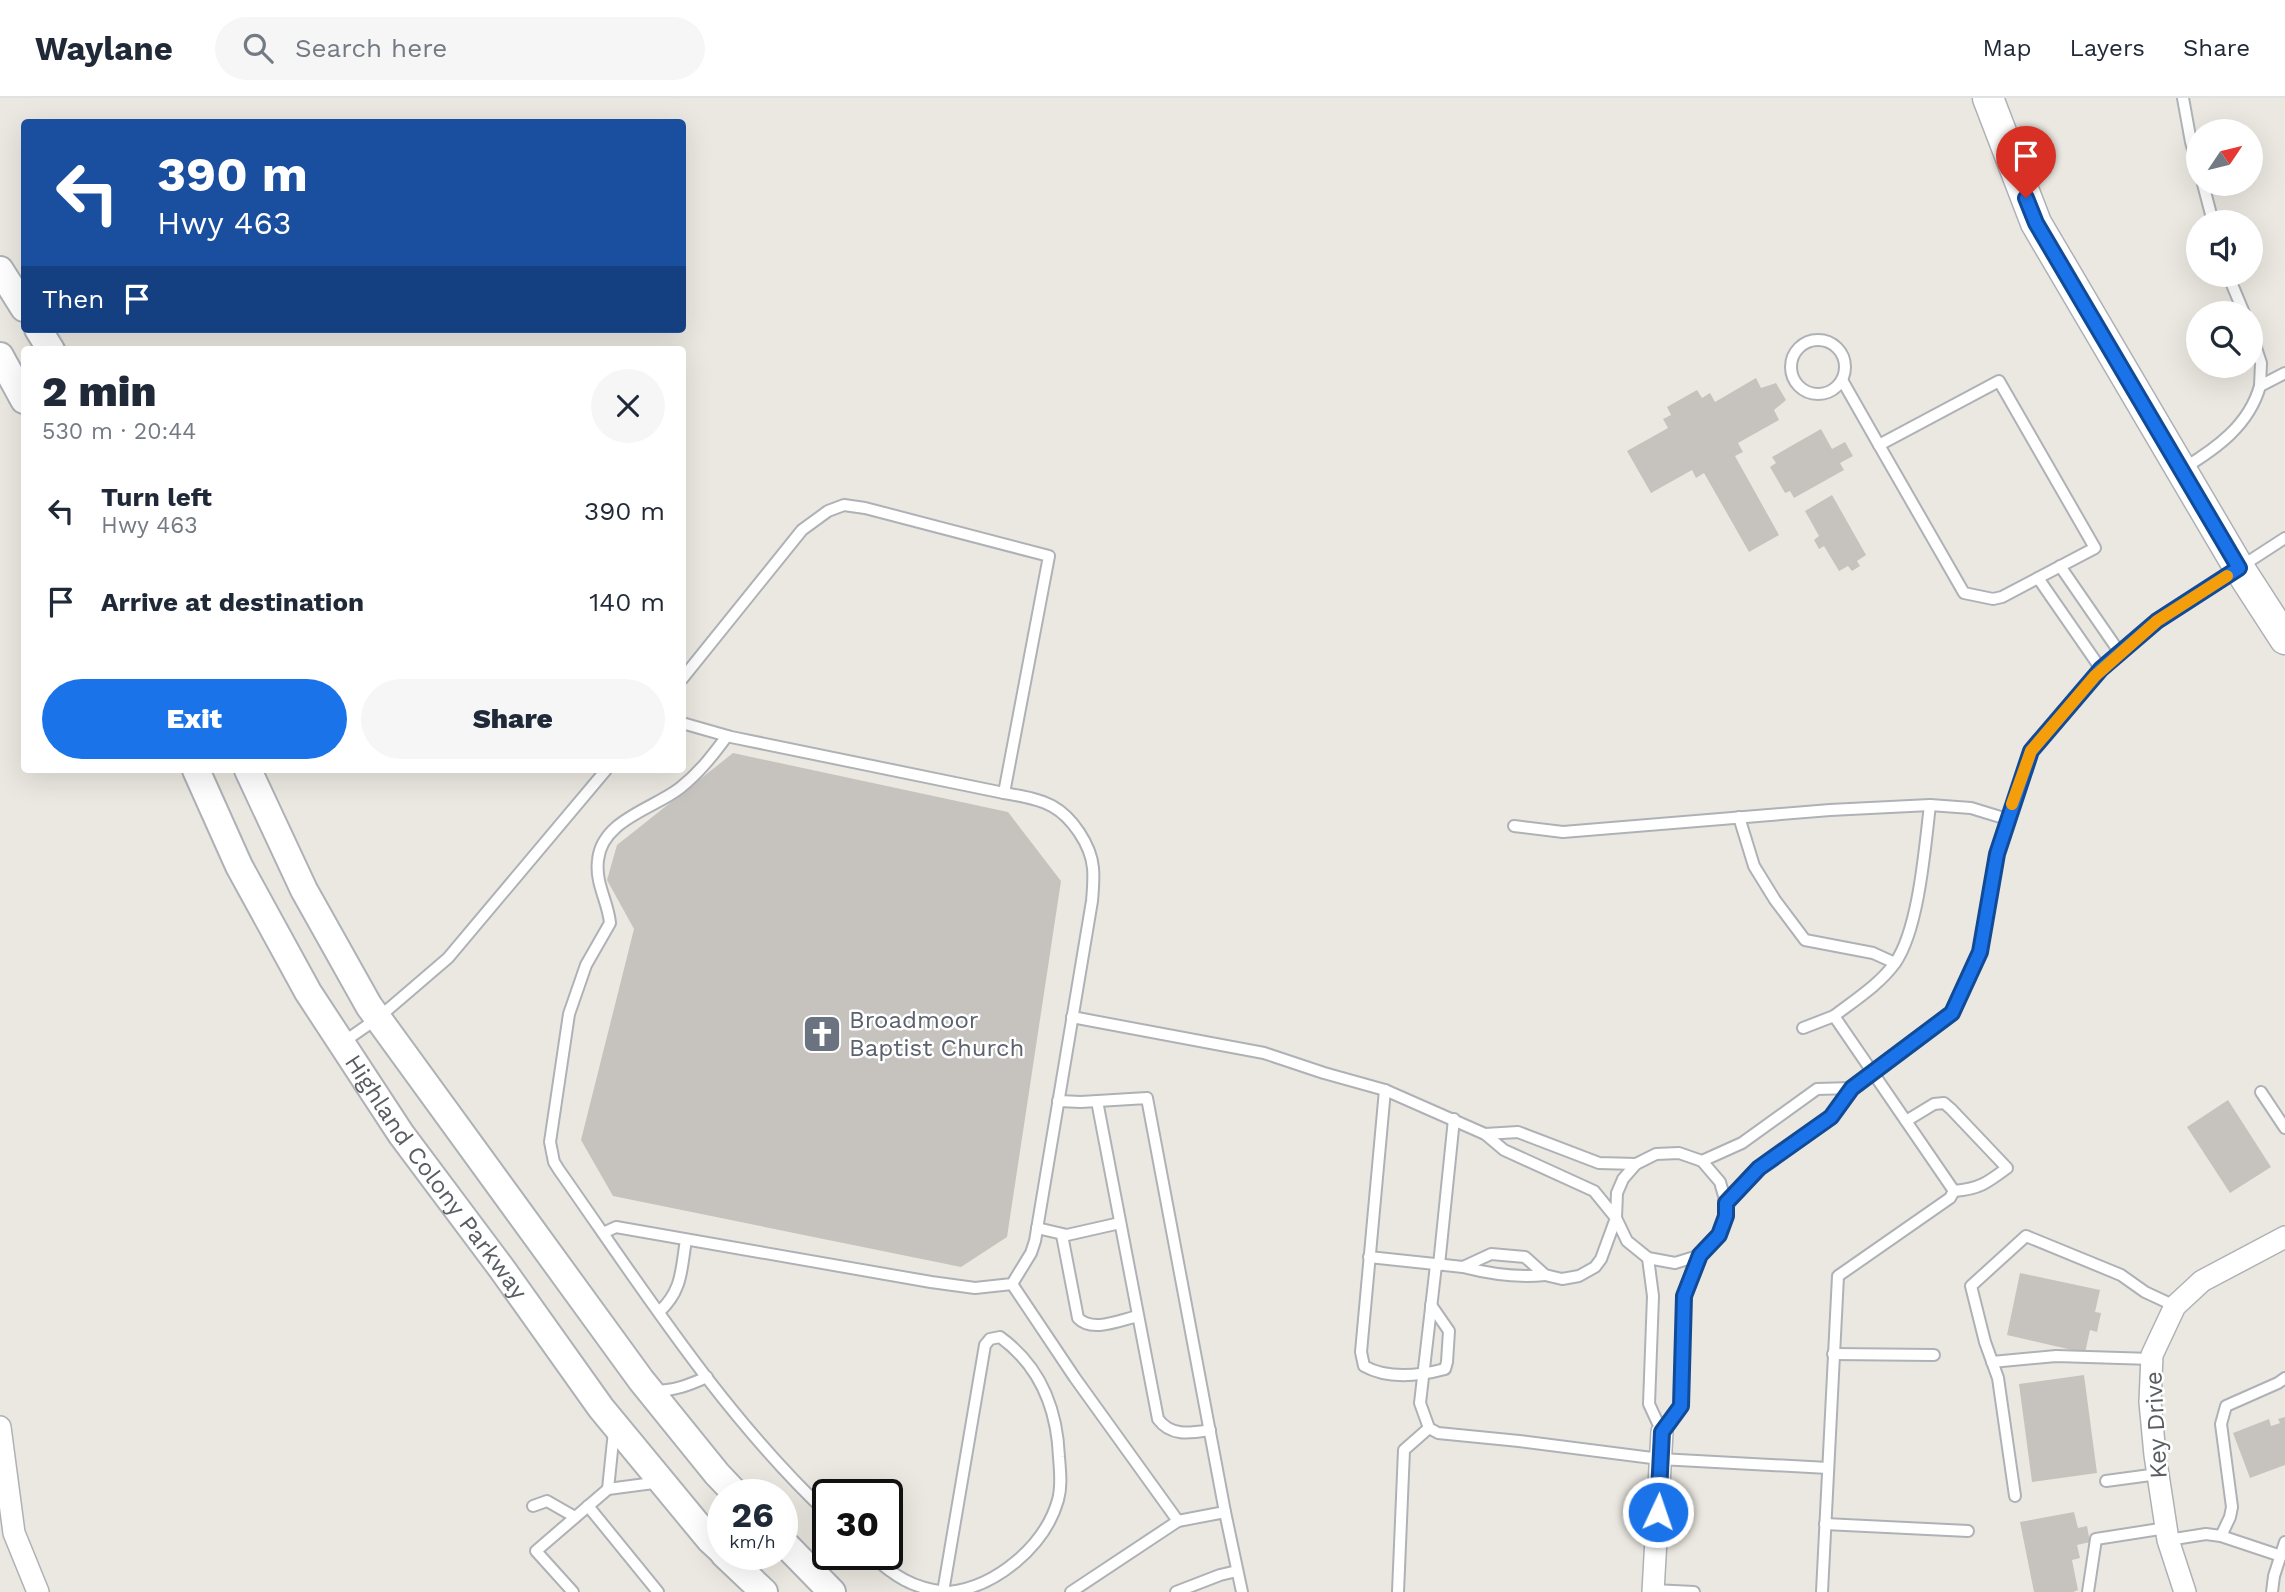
<!DOCTYPE html>
<html lang="en">
<head>
<meta charset="utf-8">
<style>
	body { margin:0; font-family:"Work Sans",sans-serif; background:#f6f6f7; color:#1f2937; height:100vh; display:flex; flex-direction:column; font-size:26px; white-space:nowrap }
	* { box-sizing:border-box; margin:0 }
	p { font-size:23px; color:#747a83 }
	.icon { flex:none; width:38px; height:38px; fill:none; stroke:currentColor; stroke-width:2; stroke-linecap:round; stroke-linejoin:round }
	.map { position:relative; flex:1; overflow:hidden }
	.details { position:absolute; left:21px; top:248px; width:665px; height:427px; display:flex; flex-direction:column; background:#fff; border-radius:7px; box-shadow:0 7px 28px #0002 }
	.details>* { flex:none }
	.guide { position:absolute; left:21px; top:21px; width:665px; height:214px; border-radius:7px; box-shadow:0 7px 28px #0002; background:#1a4fa0; color:#fff; overflow:hidden }
	.needle { width:46px; rotate:55deg }
	.controls { position:absolute; left:2186px; top:21px; display:grid; gap:14px }
	.controls a { display:grid; place-items:center; width:77px; height:77px; border-radius:50%; background:#fff; box-shadow:0 7px 28px #0002; font-size:35px }
	.speed { position:absolute; left:707px; top:1381px; display:flex; gap:14px; font-size:35px; font-weight:700; text-align:center }
	.speed>* { display:grid; place-content:center; width:91px; height:91px; border-radius:50%; background:#fff; box-shadow:0 7px 28px #0002; line-height:1 }
	.speed small { font-size:18px; font-weight:400 }
	.speed .limit { border:4px solid #111; border-radius:10px; background:#fff; color:#111 }
	.pin { position:absolute; display:grid; place-items:center; width:60px; height:60px; color:#fff; margin:-72px -30px; border-radius:50% 50% 50% 0; rotate:-45deg; box-shadow:0 0 7px #0007 }
	.pin .icon { rotate:45deg }
	.me { position:absolute; width:77px; margin:-38px; rotate:3deg; stroke-linejoin:round; filter:drop-shadow(0 0 5px #0008) }
	.turn { display:flex; align-items:center; gap:24px; height:147px; padding:0 21px; font-size:32px }
	.turn .icon { width:91px; height:91px; stroke-width:2.5 }
	.turn b { display:block; font-size:49px; line-height:60px }
	.then { display:flex; align-items:center; height:66px; padding:0 21px; background:#0003; gap:14px; font-size:26px }
	.round { display:grid; place-items:center; flex:none; width:74px; height:74px; border-radius:37px; background:#f6f6f7 }
	.summary { display:flex; align-items:center; justify-content:space-between; height:119px; padding:0 21px }
	h1 { font-size:42px; font-weight:800; line-height:52px }
	.button { display:flex; gap:14px; margin-top:auto; padding:14px 21px }
	.button a { flex:1; height:80px; border-radius:42px; background:#1a73e8; color:#fff; font-size:28px; font-weight:800; line-height:80px; text-align:center }
	.button a+a { background:#f6f6f7; color:#1f2937 }
	ul { padding:0; list-style:none }
	li { display:flex; align-items:center; gap:21px; height:91px; padding:0 21px }
	li div { flex:1 }
	li b { display:block; font-size:26px }
	li em { font-style:normal }
	header { display:flex; align-items:center; gap:42px; box-sizing:border-box; height:98px; padding:0 35px; background:#fff; border-bottom:2px solid #e0e1e3 }
	header strong { font-size:33px }
	nav { display:flex; gap:38px; margin-inline-start:auto; font-size:24px }
	.search { width:490px; height:63px; background:#f6f6f7; display:flex; align-items:center; gap:18px; box-sizing:border-box; padding:0 24px; border-radius:38px; color:#747a83; font-size:26px }
	.map>svg:first-child { display:block }
</style>
</head>
<body>
<header>
<strong>Waylane</strong>
<div class="search"><svg class="icon" aria-label="search" viewBox="0 0 24 24"><circle cx="10" cy="10" r="6"/><path d="M15 15l6 6"/></svg>Search here</div>
<nav><a>Map</a><a>Layers</a><a>Share</a></nav>
</header>
<div class="map">
<svg width="2285" height="1494" viewBox="0 0 2285 1494">
	<rect width="100%" height="100%" fill="#ebe8e1"/>
	<g fill="#c6c3be">
		<polygon points="1756,280 1761,290 1776,285 1786,302 1774,312 1779,322 1738,345 1743,354 1735,358 1779,437 1749,454 1704,375 1696,380 1692,372 1651,395 1627,353 1668,330 1663,321 1671,317 1667,309 1697,292 1702,300 1710,295 1715,304"/>
		<polygon points="1821,331 1832,351 1845,344 1853,358 1840,365 1844,372 1794,400 1790,393 1785,395 1770,369 1776,365 1772,359"/>
		<polygon points="1832,397 1866,457 1857,463 1860,468 1852,473 1848,468 1839,473 1824,448 1819,451 1814,442 1819,438 1805,413"/>
		<polygon points="733,655 1008,714 1061,783 1007,1139 961,1169 613,1098 581,1042 634,831 607,782 617,747"/>
		<polygon points="2228,1002 2271,1069 2230,1095 2187,1029"/>
		<polygon points="2020,1175 2100,1192 2095,1214 2101,1215 2097,1234 2090,1232 2085,1255 2007,1237"/>
		<polygon points="2084,1277 2097,1375 2032,1384 2019,1286"/>
		<polygon points="2285,1319 2285,1367 2250,1380 2233,1335 2269,1321 2271,1328 2280,1325 2278,1321"/>
		<polygon points="2074,1414 2078,1430 2087,1428 2090,1444 2077,1447 2080,1460 2072,1462 2078,1492 2073,1494 2034,1494 2020,1424"/>
	</g>
	<g fill="none" stroke-linecap="round" stroke-linejoin="round">
		<g stroke="#aeb2b6" stroke-width="14">
			<g id="service">
				<polyline points="2183,0 2191,44 2198,69"/>
				<polyline points="2203,86 2213,124"/>
				<polyline points="2228,177 2244,215"/>
				<polyline points="2250,232 2261,265 2260,288"/>
				<circle cx="1818" cy="269" r="27"/>
				<polyline points="1842,282 1879,347"/>
				<polygon points="1999,283 2095,450 2002,499 1993,501 1964,495 1879,347"/>
				<path d="M 2184,370 C 2217,350 2249,327 2260,288 L 2285,275"/>
				<polyline points="2060,468 2120,555"/>
				<polyline points="2038,480 2101,571"/>
				<polyline points="682,625 731,639 1004,695"/>
				<path d="M 727,638 C 713,657 699,675 680,690 C 653,711 602,722 598,762 C 595,786 608,803 610,825 L 586,867 L 569,916 L 550,1044 L 554,1064 L 559,1072 C 642,1190 722,1316 828,1416"/>
				<polyline points="1739,719 1754,768 1775,802 1805,842 1873,855 1895,865"/>
				<polyline points="1514,728 1563,734 1830,712 1930,707 1971,710 2007,721"/>
				<path d="M 1834,918 C 1855,902 1880,886 1895,865 C 1919,831 1925,748 1930,707"/>
				<polyline points="1072,919 1264,955 1324,975 1385,992 1485,1036 1504,1052 1594,1093 1616,1120 1627,1143 1648,1160 1675,1165 1701,1157 1719,1137 1726,1118 1726,1105 1720,1084 1702,1063 1679,1055 1656,1056 1636,1066 1623,1081 1617,1095 1616,1120 1601,1161 1595,1169 1579,1178 1562,1181 1545,1177 1525,1159 1491,1156 1463,1169 1369,1159"/>
				<polyline points="1803,930 1834,918 1954,1093 1950,1100 1838,1178 1822,1494"/>
				<polyline points="342,945 378,920 448,860 606,672"/>
				<path d="M 1385,992 L 1361,1254 L 1364,1268 C 1387,1281 1419,1278 1445,1271 L 1447,1264 L 1449,1233 L 1431,1207"/>
				<polyline points="2261,994 2285,1030"/>
				<polyline points="1058,1003 1081,1004 1147,1000 1225,1414"/>
				<path d="M 1097,1003 L 1158,1321 C 1171,1339 1191,1335 1210,1332"/>
				<path d="M 1906,1023 L 1934,1006 L 1944,1005 L 1951,1011 L 2007,1070 C 1987,1085 1979,1091 1954,1093"/>
				<polyline points="1485,1036 1518,1034 1599,1065 1636,1066"/>
				<polyline points="1702,1063 1742,1045 1817,991 1852,990"/>
				<polyline points="1726,1105 1759,1070 1831,1019 1852,990 1952,914 1980,854 1997,756 2031,653 2095,578 2157,523 2285,440"/>
				<polyline points="1037,1130 1067,1137 1120,1125"/>
				<path d="M 603,1135 L 616,1129 L 931,1184 L 975,1190 L 1012,1186 L 1031,1155 L 1035,1143 L 1092,803 C 1093,792 1094,781 1093,770 C 1091,747 1072,719 1052,708 C 1037,700 1020,698 1004,695 L 1049,458 L 865,410 L 844,407 L 828,413 L 802,432 L 682,581"/>
				<path d="M 1062,1137 L 1078,1220 C 1092,1235 1120,1222 1138,1218"/>
				<polyline points="1648,1160 1653,1198 1649,1306 1662,1334 1681,1308 1684,1198 1701,1157"/>
				<polyline points="1436,1167 1420,1305 1429,1330 1438,1335 1519,1343 1660,1361 1828,1370"/>
				<polyline points="1439,1167 1454,1021"/>
				<path d="M 1463,1169 C 1490,1176 1516,1180 1545,1177"/>
				<polyline points="1012,1186 1075,1280 1178,1423"/>
				<path d="M 659,1214 C 683,1192 681,1171 686,1142"/>
				<polyline points="1833,1256 1934,1257"/>
				<polyline points="1992,1264 2056,1258 2152,1261"/>
				<path d="M 653,1293 C 674,1293 689,1287 707,1279"/>
				<polyline points="2106,1383 2158,1376"/>
				<polyline points="608,1391 614,1333"/>
				<polyline points="2015,1398 1998,1280 1985,1244 1971,1188 2026,1138 2121,1177 2145,1194 2175,1208"/>
				<polyline points="533,1408 547,1403 575,1419"/>
				<polyline points="588,1408 658,1494"/>
				<polyline points="1825,1426 1968,1433"/>
				<polyline points="2221,1438 2230,1419 2232,1409 2221,1326 2226,1308 2278,1285 2285,1280"/>
				<polyline points="2168,1442 2206,1436 2221,1438 2281,1458"/>
				<path d="M 870,1456 C 894,1478 912,1490 945,1494"/>
				<polyline points="1653,1492 1694,1494"/>
				<polyline points="573,1494 536,1453 608,1391 661,1384"/>
				<path d="M 943,1494 L 985,1247 L 990,1241 L 1000,1239 C 1040,1268 1057,1311 1059,1359 C 1060,1373 1062,1388 1058,1402 C 1045,1448 996,1489 949,1494"/>
				<polyline points="1071,1494 1178,1423 1225,1414 1242,1494"/>
				<polyline points="1176,1494 1220,1477 1237,1473"/>
				<polyline points="1398,1494 1404,1352 1429,1330"/>
				<polyline points="2088,1494 2096,1441 2166,1430"/>
				<polyline points="2272,1494 2274,1478 2285,1444"/>
			</g>
		</g>
		<g stroke="#aeb2b6" stroke-width="24">
			<g id="minor">
				<polyline points="0,1329 14,1435 38,1494"/>
				<polyline points="1653,1494 1662,1334"/>
				<polyline points="2185,1494 2168,1442 2155,1357 2150,1304 2152,1257 2175,1208 2202,1183 2285,1139"/>
			</g>
		</g>
		<g stroke="#aeb2b6" stroke-width="30">
			<g id="tertiary">
				<polyline points="0,172 24,210"/>
				<polyline points="38,231 51,252"/>
				<polyline points="0,258 24,302"/>
				<path id="s1" d="M 196,672 L 239,768 L 308,894 L 401,1036 L 502,1171 L 601,1310 L 710,1442 L 723,1454"/>
				<polyline points="248,672 304,792 369,908 641,1282 717,1376 736,1396"/>
				<polyline points="782,1443 832,1494"/>
				<polyline points="724,1456 764,1494"/>
			</g>
		</g>
		<g stroke="#adb1b6" stroke-width="33">
			<polyline id="secondary" points="1988,0 2036,125 2239,470 2285,541"/>
		</g>
		<use href="#service" stroke="#fff" stroke-width="10"/>
		<use href="#minor" stroke="#fff" stroke-width="21"/>
		<use href="#tertiary" stroke="#fff" stroke-width="26"/>
		<use href="#secondary" stroke="#fff" stroke-width="30"/>
	</g>
	<g fill="none" stroke-linecap="round" stroke-linejoin="round">
		<g stroke="#114b97" stroke-width="18">
			<polyline id="route" points="1658,1414 1662,1334 1681,1308 1684,1198 1700,1157 1719,1137 1726,1118 1726,1105 1759,1070 1831,1019 1852,990 1952,915 1980,854 1997,756 2031,653 2101,571 2157,523 2239,470 2036,125 2026,100"/>
		</g>
		<use href="#route" stroke="#1a73e8" stroke-width="12"/>
		<polyline stroke="#f59e0b" stroke-width="12" points="2012,706 2031,653 2095,578 2157,523 2227,478"/>
	</g>
	<defs>
		<g id="church-square" transform="scale(2.0125)"><rect x="-9" y="-9" width="18" height="18" rx="4" fill="#6b7280" stroke="#fff"/><path d="M-1.2-6h2.4v3.5h3.3v2.4h-3.3V6h-2.4V-.1h-3.3v-2.4h3.3Z" fill="#fff"/></g>
	</defs>
	<g fill-rule="evenodd">
		<use href="#church-square" x="822" y="936"/>
	</g>
	<g text-anchor="middle" dominant-baseline="central" stroke-width="5" stroke-linejoin="round" paint-order="stroke">
		<g font-size="24" fill="#5b616d" stroke="#fff" text-anchor="start">
			<text x="849" y="922">Broadmoor<tspan x="849" dy="28">Baptist Church</tspan></text>
		</g>
		<g font-size="24" fill="#595d61" stroke="#fff">
			<text stroke="none"><textPath href="#s1" startOffset="474">Highland Colony Parkway</textPath></text>
			<text transform="translate(2156 1327) rotate(-93)">Key Drive</text>
		</g>
	</g>
</svg>
<div class="controls">
<a><svg class="needle" viewBox="-14 -14 28 28"><path d="M0-13l5 13h-10z" fill="#e53935"/><path d="M0 13l5-13h-10z" fill="#747a83"/></svg></a>
<a><svg class="icon" aria-label="sound" viewBox="0 0 24 24"><path d="M4 9h4l5-4v14l-5-4H4zM17 9q2 3 0 6"/></svg></a>
<a><svg class="icon" aria-label="search" viewBox="0 0 24 24"><circle cx="10" cy="10" r="6"/><path d="M15 15l6 6"/></svg></a>
</div>
<div class="speed"><div>26<small>km/h</small></div><div class="limit">30</div></div>
<div class="pin" style="left:2026px;top:100px;background:#d93025"><svg class="icon" aria-label="arrive" viewBox="0 0 24 24"><path d="M6 21V4h12l-3 4 3 4H6"/></svg></div>
<svg class="me" style="left:1658px;top:1414px" viewBox="-20 -20 40 40"><circle r="17" fill="#1a73e8" stroke="#fff" stroke-width="3"/><path d="M0-11L8 9 0 5-8 9z" fill="#fff"/></svg>
<div class="guide">
<div class="turn"><svg class="icon" aria-label="left" viewBox="0 0 24 24"><path d="M17 20v-9H6M10 6l-5 5 5 5"/></svg><div><b>390 m</b>Hwy 463</div></div>
<div class="then">Then<svg class="icon" aria-label="arrive" viewBox="0 0 24 24"><path d="M6 21V4h12l-3 4 3 4H6"/></svg></div>
</div>
<section class="details">
<div class="summary"><div><h1>2 min</h1><p>530 m · 20:44</p></div><a class="round"><svg class="icon" aria-label="close" viewBox="0 0 24 24"><path d="M6 6l12 12M18 6L6 18"/></svg></a></div>
<ul>
<li><svg class="icon" aria-label="left" viewBox="0 0 24 24"><path d="M17 20v-9H6M10 6l-5 5 5 5"/></svg><div><b>Turn left</b><p>Hwy 463</p></div><em>390 m</em></li>
<li><svg class="icon" aria-label="arrive" viewBox="0 0 24 24"><path d="M6 21V4h12l-3 4 3 4H6"/></svg><div><b>Arrive at destination</b></div><em>140 m</em></li>
</ul>
<div class="button"><a>Exit</a><a>Share</a></div>
</section>
</div>
</body>
</html>
